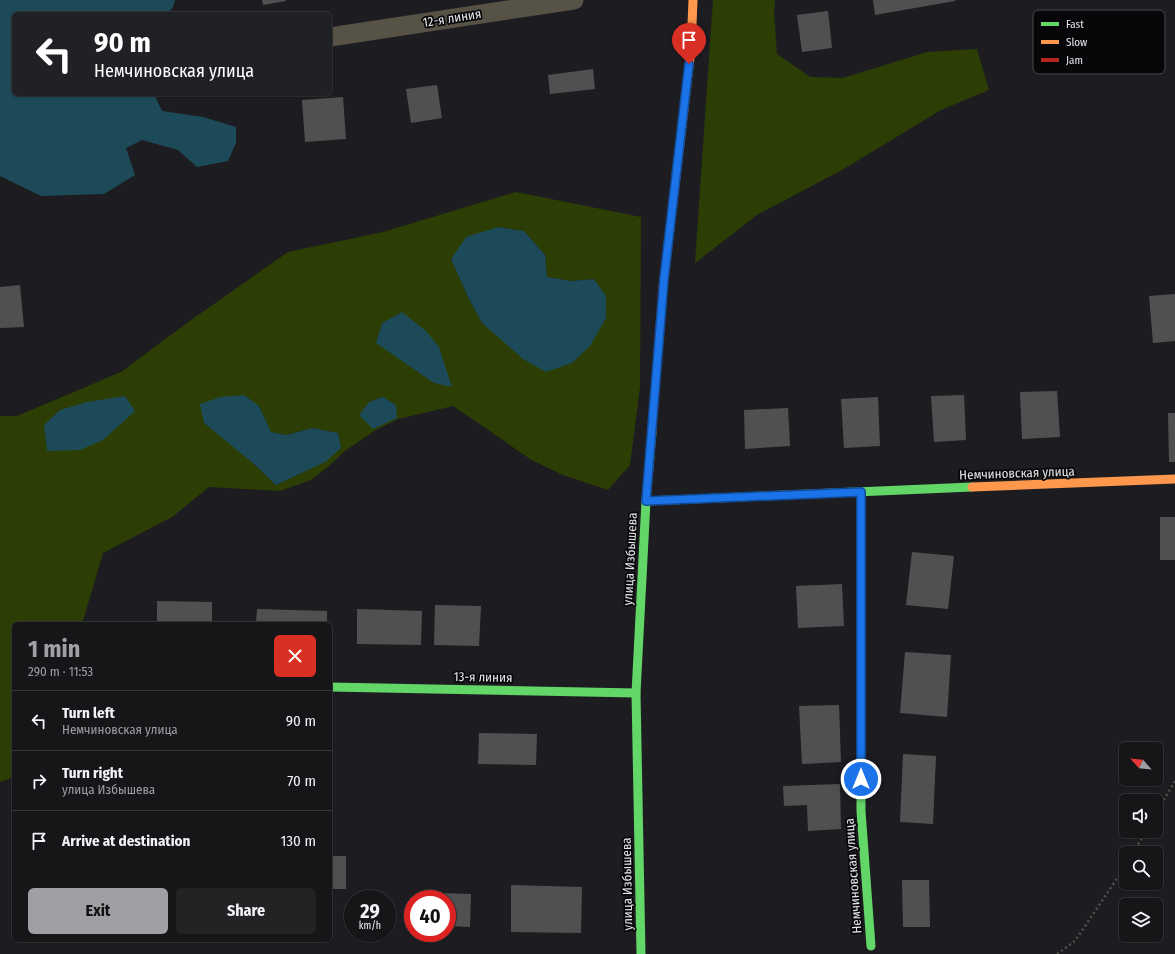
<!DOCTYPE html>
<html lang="en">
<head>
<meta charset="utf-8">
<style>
	body { margin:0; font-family:"Fira Sans Condensed",sans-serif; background:#232326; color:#f1f3f6; height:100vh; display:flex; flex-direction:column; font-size:15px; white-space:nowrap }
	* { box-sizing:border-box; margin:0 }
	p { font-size:13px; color:#9e9fa2 }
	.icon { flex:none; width:22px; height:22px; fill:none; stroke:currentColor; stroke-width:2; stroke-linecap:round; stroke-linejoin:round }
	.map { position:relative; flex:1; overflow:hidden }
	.details { position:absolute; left:12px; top:622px; width:320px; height:320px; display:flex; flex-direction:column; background:#161619; border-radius:6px; box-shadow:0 1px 3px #0004,0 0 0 1px #353538 }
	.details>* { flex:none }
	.guide { position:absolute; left:12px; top:12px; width:320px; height:84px; border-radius:6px; box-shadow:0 1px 3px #0004,0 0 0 1px #353538; background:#202124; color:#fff; overflow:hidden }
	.needle { width:26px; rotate:297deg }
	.controls { position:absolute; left:1119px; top:742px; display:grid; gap:8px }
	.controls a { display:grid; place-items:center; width:44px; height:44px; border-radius:6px; background:#161619; box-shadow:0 1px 3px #0004,0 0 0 1px #353538; font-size:20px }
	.speed { position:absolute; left:344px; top:890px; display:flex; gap:8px; font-size:20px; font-weight:700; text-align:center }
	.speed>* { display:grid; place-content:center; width:52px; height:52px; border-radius:50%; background:#161619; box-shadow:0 1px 3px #0004,0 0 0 1px #353538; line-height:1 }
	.speed small { font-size:10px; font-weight:400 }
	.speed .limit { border:6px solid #d22; background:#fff; color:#111 }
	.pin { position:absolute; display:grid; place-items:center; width:34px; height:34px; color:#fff; margin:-41px -17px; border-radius:50% 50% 50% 0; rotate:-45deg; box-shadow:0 0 4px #0007 }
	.pin .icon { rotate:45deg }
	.me { position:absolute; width:44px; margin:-22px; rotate:0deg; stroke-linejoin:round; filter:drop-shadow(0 0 3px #0008) }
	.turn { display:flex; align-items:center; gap:14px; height:84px; padding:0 16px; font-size:18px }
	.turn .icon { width:52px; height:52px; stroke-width:2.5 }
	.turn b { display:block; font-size:28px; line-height:34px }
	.round { display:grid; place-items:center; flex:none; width:42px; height:42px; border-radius:6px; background:#232326 }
	.summary { display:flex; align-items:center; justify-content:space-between; height:68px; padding:0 16px }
	h1 { font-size:24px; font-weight:700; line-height:30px; color:#a0a0a4 }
	.action { display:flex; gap:8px; margin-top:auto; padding:8px 16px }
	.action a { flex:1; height:46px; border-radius:6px; background:#a0a0a4; color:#111; font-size:16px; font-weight:700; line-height:46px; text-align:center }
	.action a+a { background:#232326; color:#f1f3f6 }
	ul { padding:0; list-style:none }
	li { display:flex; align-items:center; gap:12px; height:60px; padding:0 16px; border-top:1px solid #353538 }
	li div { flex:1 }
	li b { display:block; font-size:15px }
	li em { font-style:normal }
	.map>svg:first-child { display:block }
</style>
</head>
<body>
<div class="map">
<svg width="1175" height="954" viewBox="0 0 1175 954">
	<rect width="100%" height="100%" fill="#1d1d21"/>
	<g fill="#2c3e04" fill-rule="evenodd">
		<polygon points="713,0 775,0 774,13 777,54 810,77 843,78 927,52 977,49 989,90 941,110 842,170 757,215 695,263"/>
		<path d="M 516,192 L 641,217 L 640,387 L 630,465 L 608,490 L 563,475 L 530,459 L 484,427 L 453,406 L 398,419 L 374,431 L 345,451 L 329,466 L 311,480 L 280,491 L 209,487 L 172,517 L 103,553 L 82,624 L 14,624 L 14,777 L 0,782 L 0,416 L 17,416 L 121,372 L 191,320 L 288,252 L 383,232 ZM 498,227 L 524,231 L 545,255 L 547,277 L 571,281 L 595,279 L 491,330 L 482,323 L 468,297 L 451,259 ZM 383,397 L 396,405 L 368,402 ZM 259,406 L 271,432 L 287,435 L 312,428 L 338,433 L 341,448 L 302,473 L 276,485 L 254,464 Z"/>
	</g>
	<g fill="#1d4a58">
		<polygon points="0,0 175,0 173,7 167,14 14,14 14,94 154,94 162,111 203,117 236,127 236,143 228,161 197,167 178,150 142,140 126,148 135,175 104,194 41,196 0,176"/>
		<polygon points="498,227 524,231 545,255 547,277 571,281 594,279 606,296 606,318 590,346 572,363 546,372 523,359 482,323 468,297 451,259 466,237"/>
		<polygon points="402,312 426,331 439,347 452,387 434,383 376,343 382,323"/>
		<polygon points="244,395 259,406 271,432 287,435 312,428 338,433 341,448 325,462 276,485 254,464 204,423 200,404 220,397"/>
		<polygon points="125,396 135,411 103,440 80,450 47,451 44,425 60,410 87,402"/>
		<polygon points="383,397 396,405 397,418 373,429 359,415 369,402"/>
	</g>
	<g fill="#515051">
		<polygon points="262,0 286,0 286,1 263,5"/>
		<polygon points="873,0 955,0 955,1 875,15"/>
		<polygon points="828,11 832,48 802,52 797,15"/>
		<polygon points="593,69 595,89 550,94 548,75"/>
		<polygon points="437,85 442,118 411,123 406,89"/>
		<polygon points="343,97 346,139 305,142 302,100"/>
		<polygon points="20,285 24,327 0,328 0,287"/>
		<polygon points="1175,294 1175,341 1153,343 1149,296"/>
		<polygon points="1057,391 1060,437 1022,439 1020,392"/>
		<polygon points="964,395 966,440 934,442 931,396"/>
		<polygon points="878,397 880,446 844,448 841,399"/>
		<polygon points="788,408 790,446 745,449 744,410"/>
		<polygon points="1168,413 1175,413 1175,462 1169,462"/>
		<rect x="1160" y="517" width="15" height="43"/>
		<polygon points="912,552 954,556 948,609 906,605"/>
		<polygon points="842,584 844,626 798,628 796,586"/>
		<polygon points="157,601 212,602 212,624 157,624"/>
		<polygon points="435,605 481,606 479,646 434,645"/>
		<polygon points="257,609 327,611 327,624 256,624"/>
		<polygon points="357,609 422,611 421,645 357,644"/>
		<polygon points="905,652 951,655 947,717 900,713"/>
		<polygon points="839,705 841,762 802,764 799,706"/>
		<polygon points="479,733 537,734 536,765 478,764"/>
		<polygon points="903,754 936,756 933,824 900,822"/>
		<polygon points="840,784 841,829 808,831 807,805 784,806 783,786"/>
		<rect x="330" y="856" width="16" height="33"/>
		<polygon points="902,880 929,880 930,927 903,927"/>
		<polygon points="511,885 582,887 581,933 511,932"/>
		<polygon points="440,893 471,894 470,927 447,926 447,899 440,899"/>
	</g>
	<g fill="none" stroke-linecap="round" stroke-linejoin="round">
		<g stroke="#535049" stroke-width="2.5" stroke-dasharray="2 3" stroke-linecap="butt">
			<polyline points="1156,813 1175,781"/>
			<polyline points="1133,853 1146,831"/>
			<polyline points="1057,954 1075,941 1126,865"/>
		</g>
		<polyline stroke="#575246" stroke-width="19" points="330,37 574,0"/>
		<g stroke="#63d668" stroke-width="9">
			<polyline points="861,492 861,811 871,946"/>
			<polyline points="646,501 972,487"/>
			<polyline points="330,687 636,693"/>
			<polyline points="641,954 636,693 646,501 652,432"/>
		</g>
		<g stroke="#ff974d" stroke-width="9">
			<polyline points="663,288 691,49 693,0"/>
			<polyline points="972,487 1175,479"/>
		</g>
		<polyline stroke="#b3261e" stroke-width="9" points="652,432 663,288"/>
	</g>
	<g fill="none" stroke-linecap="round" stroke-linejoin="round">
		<g stroke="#114b97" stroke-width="10">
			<polyline id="route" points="689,64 664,279 646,501 861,492 861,779"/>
		</g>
		<use href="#route" stroke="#1a73e8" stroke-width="7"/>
	</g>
	<g text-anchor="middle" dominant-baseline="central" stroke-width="3.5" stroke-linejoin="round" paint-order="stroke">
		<g font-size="13" fill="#e7e7eb" stroke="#070709">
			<text transform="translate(452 18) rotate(-9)">12-я линия</text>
			<text transform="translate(1017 473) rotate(-2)">Немчиновская улица</text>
			<text transform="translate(630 559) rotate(-87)">улица Избышева</text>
			<text transform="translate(483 677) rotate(1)">13-я линия</text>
			<text transform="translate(853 876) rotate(-94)">Немчиновская улица</text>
			<text transform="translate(627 884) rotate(-91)">улица Избышева</text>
		</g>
	</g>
	<rect x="1033" y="10" width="132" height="64" rx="6" fill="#070709" stroke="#4a4a4d" stroke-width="1"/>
	<rect x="1041" y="22" width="18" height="4" fill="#63d668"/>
	<rect x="1041" y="40" width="18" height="4" fill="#ff974d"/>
	<rect x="1041" y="58" width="18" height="4" fill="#b3261e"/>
	<g font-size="11" fill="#e7e7eb">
		<text x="1066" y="28">Fast</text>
		<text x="1066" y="46">Slow</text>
		<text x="1066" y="64">Jam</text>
	</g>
</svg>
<div class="controls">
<a><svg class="needle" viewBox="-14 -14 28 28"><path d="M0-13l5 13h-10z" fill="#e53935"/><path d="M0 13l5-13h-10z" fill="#9e9fa2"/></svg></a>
<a><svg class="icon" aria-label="sound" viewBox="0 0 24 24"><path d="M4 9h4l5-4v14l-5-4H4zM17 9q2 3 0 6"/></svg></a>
<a><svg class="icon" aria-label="search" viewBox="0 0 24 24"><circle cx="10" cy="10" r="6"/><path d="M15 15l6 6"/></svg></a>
<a><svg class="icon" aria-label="layers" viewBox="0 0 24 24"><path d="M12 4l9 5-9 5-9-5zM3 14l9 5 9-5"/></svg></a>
</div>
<div class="speed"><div>29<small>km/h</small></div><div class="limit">40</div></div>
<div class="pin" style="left:689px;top:64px;background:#d93025"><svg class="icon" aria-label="arrive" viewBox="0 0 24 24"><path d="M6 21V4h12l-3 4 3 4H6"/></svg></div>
<svg class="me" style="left:861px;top:779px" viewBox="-20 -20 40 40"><circle r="17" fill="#1a73e8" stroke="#fff" stroke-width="3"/><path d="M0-11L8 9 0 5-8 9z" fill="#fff"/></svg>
<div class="guide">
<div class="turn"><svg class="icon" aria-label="left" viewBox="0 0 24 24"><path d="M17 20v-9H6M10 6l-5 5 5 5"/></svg><div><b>90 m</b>Немчиновская улица</div></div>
</div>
<section class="details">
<div class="summary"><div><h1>1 min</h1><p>290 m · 11:53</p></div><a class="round" style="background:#d93025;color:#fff"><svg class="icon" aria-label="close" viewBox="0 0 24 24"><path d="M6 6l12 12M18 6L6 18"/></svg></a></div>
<ul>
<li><svg class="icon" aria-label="left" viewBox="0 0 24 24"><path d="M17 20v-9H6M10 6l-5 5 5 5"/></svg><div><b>Turn left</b><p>Немчиновская улица</p></div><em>90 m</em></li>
<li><svg class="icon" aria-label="right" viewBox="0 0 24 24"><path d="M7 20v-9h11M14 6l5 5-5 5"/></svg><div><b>Turn right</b><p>улица Избышева</p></div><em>70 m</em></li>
<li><svg class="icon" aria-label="arrive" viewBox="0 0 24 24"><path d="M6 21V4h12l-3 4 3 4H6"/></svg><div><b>Arrive at destination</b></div><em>130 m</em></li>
</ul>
<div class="action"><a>Exit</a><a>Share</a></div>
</section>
</div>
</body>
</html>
